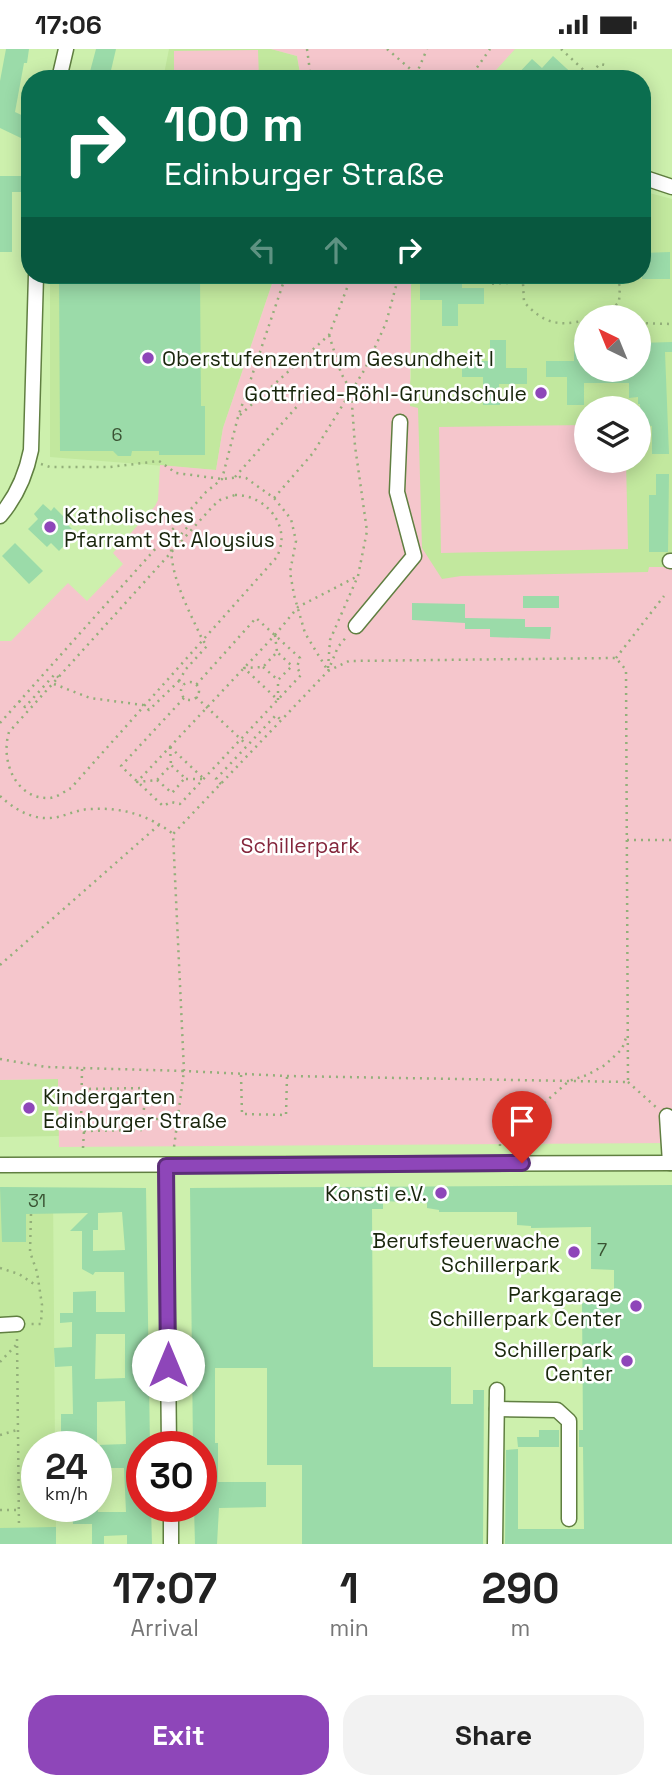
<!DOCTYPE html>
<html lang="en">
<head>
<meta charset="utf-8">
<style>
	body { margin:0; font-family:"Space Grotesk",sans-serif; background:#f2f2f2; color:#222; height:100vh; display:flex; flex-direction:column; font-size:26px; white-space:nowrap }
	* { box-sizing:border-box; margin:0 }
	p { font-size:23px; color:#767676 }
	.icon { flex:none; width:38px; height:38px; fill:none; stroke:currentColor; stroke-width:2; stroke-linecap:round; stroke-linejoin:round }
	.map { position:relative; height:1495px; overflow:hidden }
	.drawer { display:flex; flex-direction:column; background:#fff; flex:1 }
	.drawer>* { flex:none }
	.banner { position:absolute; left:21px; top:21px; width:630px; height:214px; border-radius:28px; box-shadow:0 4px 18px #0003; background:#0b6e4f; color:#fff; overflow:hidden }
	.needle { width:46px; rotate:317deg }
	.tools { position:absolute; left:574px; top:256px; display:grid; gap:14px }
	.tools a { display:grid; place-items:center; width:77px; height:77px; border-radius:50%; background:#fff; box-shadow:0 4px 18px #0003; font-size:35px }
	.speed { position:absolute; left:21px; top:1382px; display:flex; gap:14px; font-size:35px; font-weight:700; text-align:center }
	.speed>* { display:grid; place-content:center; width:91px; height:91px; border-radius:50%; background:#fff; box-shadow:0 4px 18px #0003; line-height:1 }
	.speed small { font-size:18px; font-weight:400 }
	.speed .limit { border:10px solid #d22; background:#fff; color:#111 }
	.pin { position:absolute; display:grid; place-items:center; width:60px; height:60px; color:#fff; margin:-72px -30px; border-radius:50% 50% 50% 0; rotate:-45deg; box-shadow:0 0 7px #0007 }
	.pin .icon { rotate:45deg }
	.me { position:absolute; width:77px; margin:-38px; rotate:0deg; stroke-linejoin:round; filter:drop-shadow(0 0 5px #0008) }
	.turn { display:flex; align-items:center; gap:24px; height:147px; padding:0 28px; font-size:32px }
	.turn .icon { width:91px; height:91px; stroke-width:2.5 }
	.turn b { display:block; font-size:49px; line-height:60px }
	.lanes { display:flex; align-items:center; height:66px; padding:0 28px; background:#0003; justify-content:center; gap:35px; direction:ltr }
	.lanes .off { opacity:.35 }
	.eta { display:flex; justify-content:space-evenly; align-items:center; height:119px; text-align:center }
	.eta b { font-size:42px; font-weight:700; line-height:49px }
	.button { display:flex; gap:14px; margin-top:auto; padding:14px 28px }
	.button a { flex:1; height:80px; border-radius:28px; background:#8e46b9; color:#fff; font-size:28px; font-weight:700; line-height:80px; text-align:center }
	.button a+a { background:#f2f2f2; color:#222 }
	.status { display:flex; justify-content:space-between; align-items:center; height:49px; padding:0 35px; background:#fff; direction:ltr }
	.status svg { height:19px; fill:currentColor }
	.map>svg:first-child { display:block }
</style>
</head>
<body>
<div class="status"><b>17:06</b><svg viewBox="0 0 49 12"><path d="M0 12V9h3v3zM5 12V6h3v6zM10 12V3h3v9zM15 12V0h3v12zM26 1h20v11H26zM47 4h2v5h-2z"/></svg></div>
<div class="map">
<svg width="672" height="1495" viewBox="0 0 672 1495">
	<rect width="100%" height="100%" fill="#cdf0ad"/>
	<g fill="#c2e89e" fill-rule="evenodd">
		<polygon points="169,0 271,0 297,7 301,30 163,30"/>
		<path d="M 642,142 L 672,150 L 672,518 L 650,518 L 649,523 L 571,593 L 376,513 L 411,329 L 411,236 L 414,226 L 642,226 ZM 586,268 L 639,268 L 639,320 L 586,320 ZM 586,359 L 639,359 L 639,411 L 586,411 Z"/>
		<polygon points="50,226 275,226 223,379 216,421 50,408"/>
		<polygon points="58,1030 59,1087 0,1088 0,1031"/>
		<polygon points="0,1138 53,1140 55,1398 37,1398 37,1458 56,1458 56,1495 0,1495"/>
	</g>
	<g fill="#f5c6cc">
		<polygon points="271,0 515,0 488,30 301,30 297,7"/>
		<polygon points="258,1 259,30 174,30 174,2"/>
		<polygon points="275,226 414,226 411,236 410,357 418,359 422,499 442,530 461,527 648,523 649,518 672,518 672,1094 59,1098 58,1030 0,1031 0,592 11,592 68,534 87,552 123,515 113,504 155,457 158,451 160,416 216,421 223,379"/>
		<polygon points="586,376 586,411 626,411 628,500 441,504 439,378"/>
	</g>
	<g fill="#9bdba9" fill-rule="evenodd">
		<polygon points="6,0 29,0 27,14 24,14 15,63 30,70 30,77 23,90 0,79 0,32"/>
		<polygon points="96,0 116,0 109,30 88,30"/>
		<polygon points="553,7 578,30 513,30 532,10 542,19"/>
		<polygon points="0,127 23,127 23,143 12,143 12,203 0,203"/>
		<polygon points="670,203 670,230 642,230 642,204"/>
		<polygon points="59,226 200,226 201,357 205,357 205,406 159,406 159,402 132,402 131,407 118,407 113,402 60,402"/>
		<polygon points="446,226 462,226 462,239 484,239 484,255 458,255 458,277 442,277 442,251 420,251 420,235 446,235"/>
		<polygon points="574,290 586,290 586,320 639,320 639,294 672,293 672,303 665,303 669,405 652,405 652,377 640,375 640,355 638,355 638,348 629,349 629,334 584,334 584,356 567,356 567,328 546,328 546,312 574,312"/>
		<polygon points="490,291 506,291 506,319 527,319 527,335 499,335 500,356 483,356 483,328 462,328 462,312 490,312"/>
		<polygon points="656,425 669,425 668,503 649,503 649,446 656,446"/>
		<polygon points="43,455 51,462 54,458 70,474 68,476 76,484 59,502 51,494 47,498 28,480 38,470 34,465"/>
		<polygon points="15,494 43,522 29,535 2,507"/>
		<rect x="523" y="547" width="36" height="12"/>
		<polygon points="412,554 465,555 465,569 525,570 525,578 551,578 550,590 490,588 490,580 465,580 465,574 412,571"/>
		<polygon points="672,1136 672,1495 505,1495 506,1401 518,1400 518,1480 584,1480 583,1398 579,1398 579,1381 583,1381 582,1254 614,1254 614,1221 591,1220 591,1178 531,1179 531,1177 517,1176 517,1163 439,1163 439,1161 427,1159 427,1154 383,1152 383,1160 372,1160 373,1318 451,1318 451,1355 473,1355 473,1341 484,1341 483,1495 302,1495 302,1416 267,1416 267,1319 215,1319 215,1394 218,1394 218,1433 266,1433 266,1458 219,1459 217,1495 195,1495 194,1458 201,1458 201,1398 193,1398 190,1139"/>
		<path d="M 0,1138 L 146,1139 L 150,1398 L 142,1398 L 142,1458 L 151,1458 L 152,1495 L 127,1495 L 127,1486 L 104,1487 L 104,1495 L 92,1495 L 92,1475 L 73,1475 L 72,1458 L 97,1458 L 98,1463 L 126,1463 L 124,1419 L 100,1419 L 96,1417 L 96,1398 L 73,1398 L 72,1384 L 61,1384 L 61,1365 L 73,1365 L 72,1317 L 55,1318 L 54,1299 L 72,1298 L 72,1273 L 60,1274 L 60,1264 L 73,1264 L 73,1243 L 96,1242 L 96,1263 L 125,1263 L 124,1223 L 95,1223 L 93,1226 L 82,1220 L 82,1182 L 70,1182 L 88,1164 L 26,1165 L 26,1193 L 2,1193 ZM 122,1163 L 125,1201 L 93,1202 L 93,1181 L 98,1181 L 98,1164 ZM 96,1285 L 125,1285 L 125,1329 L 95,1330 ZM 125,1352 L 126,1395 L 97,1396 L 97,1353 Z"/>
		<polygon points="539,1381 559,1381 559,1398 518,1398 517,1388 539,1388"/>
		<polygon points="56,1478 56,1495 0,1495 0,1479"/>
	</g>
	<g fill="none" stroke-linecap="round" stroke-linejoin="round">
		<g stroke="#607f41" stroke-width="17">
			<g id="minor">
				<polyline points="59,30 66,0"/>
				<polyline points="642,128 672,138"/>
				<path d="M 0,467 C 17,447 26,426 31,401 L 36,226"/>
				<polyline points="670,512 672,512"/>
				<polyline points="356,577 414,507 397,443 400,373"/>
				<polyline points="667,1067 670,1114"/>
				<polyline points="0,1116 672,1114"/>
				<polyline points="166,1117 169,1398"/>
				<polyline points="0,1276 17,1275"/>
				<polyline points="497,1360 557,1361 569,1372 569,1470"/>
				<polyline points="171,1458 171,1495"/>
				<polyline points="495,1495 497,1341"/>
			</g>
		</g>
		<g stroke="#93af7a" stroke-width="2.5" stroke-dasharray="2 5" stroke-linecap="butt">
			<polyline points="307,0 311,30"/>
			<polyline points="387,0 422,30"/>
			<polyline points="561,0 589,26 600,15 605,16"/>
			<polyline points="416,26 427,0"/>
			<polyline points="469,30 490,0"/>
			<polyline points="487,226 487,235 525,233"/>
			<path d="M 533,226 L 523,234 L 524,253 C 543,274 558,278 586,271"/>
			<polyline points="599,268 606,266 619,253 620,237 614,226"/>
			<polyline points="639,274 672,275"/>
			<polyline points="240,366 329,286 352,226"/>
			<polyline points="41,415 50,418 110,418 159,412 176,424 222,430 240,428 246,429 274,449 291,470 296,492 290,523 294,546 305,584 328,622"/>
			<polyline points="235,428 300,354"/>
			<path d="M 235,446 C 268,446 293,480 276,509 L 71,739 C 65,742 58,748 50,749 C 16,751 0,712 9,683 L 213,457 L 220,451 Z"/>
			<polyline points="274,449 313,404 365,320 386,274 399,226"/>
			<polyline points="275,586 277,603"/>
			<polyline points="616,609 664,547"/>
			<polyline points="263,618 278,631 292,617 277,603 263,618 244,619 278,651"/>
			<polyline points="328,619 330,591 358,527 367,482 355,397 351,342 341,324 329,286"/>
			<polyline points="328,622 349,612 616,609 626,621 628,1033 287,1027 184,1022 173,785 328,622 338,598 348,586"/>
			<path d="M 179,632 L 186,620 L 207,597 L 202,590 C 189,561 171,530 171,497 L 190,475 L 184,468"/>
			<circle cx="190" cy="642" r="9"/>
			<polyline points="54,635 90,649 143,656 149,661 179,632 183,636"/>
			<polyline points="196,648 247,696"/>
			<polyline points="184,649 121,717 163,757 171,753 180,755 301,626 297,618 300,609 256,569 196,636"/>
			<polyline points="278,651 278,631"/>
			<polyline points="19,652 25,658 55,625 59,629"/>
			<polyline points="0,674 206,443 222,430 238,368 286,226"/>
			<polyline points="170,698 203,729"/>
			<polyline points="170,698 171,716"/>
			<polyline points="186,730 204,730"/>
			<polyline points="157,731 172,744 185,729 171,716 157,731 137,733 275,586 298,558 358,527"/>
			<polyline points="221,735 216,730 276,666 281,671"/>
			<path d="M 0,747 C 13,759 30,770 49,769 C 63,769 76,760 91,760 C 121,758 149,766 173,785"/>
			<polyline points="627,791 672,791"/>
			<polyline points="0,916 160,775"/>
			<polyline points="0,1010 46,1018 184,1022 174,1098"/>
			<polyline points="82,1020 81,1078 84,1082 143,1081 142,1070 177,1070"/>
			<polyline points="241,1026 242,1065 286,1066 287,1027"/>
			<polyline points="628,1033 657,1059"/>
			<polyline points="82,1040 146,1039 143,1069"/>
			<polyline points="500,1097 500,1093 569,1032 587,1026 605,1016 622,1000 627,986"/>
			<polyline points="83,1099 84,1082"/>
			<polyline points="31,1165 30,1203 37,1223 42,1256 41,1275 31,1275"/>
			<polyline points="0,1219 19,1225 37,1237"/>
			<polyline points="17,1290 19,1479"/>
			<polyline points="0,1313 17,1295"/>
			<polyline points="0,1386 17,1381"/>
			<polyline points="0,1461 18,1461"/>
		</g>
		<use href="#minor" stroke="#fff" stroke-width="14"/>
	</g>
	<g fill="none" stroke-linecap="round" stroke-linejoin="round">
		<g stroke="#5c2e78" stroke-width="18">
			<polyline id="route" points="168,1316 166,1117 522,1114"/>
		</g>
		<use href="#route" stroke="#8e46b9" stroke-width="12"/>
	</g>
	<g fill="#8e46b9" stroke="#fff" stroke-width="2.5">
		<circle cx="148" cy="309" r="7"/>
		<circle cx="541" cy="344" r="7"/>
		<circle cx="50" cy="478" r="7"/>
		<circle cx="29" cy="1059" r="7"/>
		<circle cx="441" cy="1144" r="7"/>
		<circle cx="574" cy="1203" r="7"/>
		<circle cx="636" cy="1257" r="7"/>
		<circle cx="627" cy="1312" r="7"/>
	</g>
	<g text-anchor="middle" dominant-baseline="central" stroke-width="5" stroke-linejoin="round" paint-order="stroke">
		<g font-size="18" fill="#3a5333">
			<text x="117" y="385">6</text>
			<text x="37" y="1151">31</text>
			<text x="602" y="1200">7</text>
		</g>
		<g font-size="21" fill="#19260c" stroke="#fff" text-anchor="end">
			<text x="162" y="309" text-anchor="start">Oberstufenzentrum Gesundheit I</text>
			<text x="527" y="344">Gottfried-Röhl-Grundschule</text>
			<text x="64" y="466" text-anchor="start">Katholisches<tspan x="64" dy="24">Pfarramt St. Aloysius</tspan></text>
			<text x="43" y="1047" text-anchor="start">Kindergarten<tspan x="43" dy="24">Edinburger Straße</tspan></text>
			<text x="427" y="1144">Konsti e.V.</text>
			<text x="560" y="1191">Berufsfeuerwache<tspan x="560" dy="24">Schillerpark</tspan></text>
			<text x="622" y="1245">Parkgarage<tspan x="622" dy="24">Schillerpark Center</tspan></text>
			<text x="613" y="1300">Schillerpark<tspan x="613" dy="24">Center</tspan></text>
		</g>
		<g font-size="21" fill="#84263c" stroke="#fff">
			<text x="300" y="796">Schillerpark</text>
		</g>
	</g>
</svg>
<div class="tools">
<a><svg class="needle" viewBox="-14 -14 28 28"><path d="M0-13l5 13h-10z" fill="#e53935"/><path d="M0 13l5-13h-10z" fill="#767676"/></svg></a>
<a><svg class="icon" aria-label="layers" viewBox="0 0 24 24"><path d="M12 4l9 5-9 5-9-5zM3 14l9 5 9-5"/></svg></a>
</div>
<div class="speed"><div>24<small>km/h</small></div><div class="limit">30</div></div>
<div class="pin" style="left:522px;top:1114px;background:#d93025"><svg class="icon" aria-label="arrive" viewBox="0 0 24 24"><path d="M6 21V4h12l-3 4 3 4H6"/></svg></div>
<svg class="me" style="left:168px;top:1316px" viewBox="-20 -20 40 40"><circle r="19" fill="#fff"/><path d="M0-13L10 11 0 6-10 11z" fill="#8e46b9"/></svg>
<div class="banner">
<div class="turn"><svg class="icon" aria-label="right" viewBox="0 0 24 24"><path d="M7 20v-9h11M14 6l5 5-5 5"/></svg><div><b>100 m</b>Edinburger Straße</div></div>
<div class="lanes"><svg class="icon off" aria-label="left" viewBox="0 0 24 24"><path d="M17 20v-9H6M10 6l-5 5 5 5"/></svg><svg class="icon off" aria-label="ahead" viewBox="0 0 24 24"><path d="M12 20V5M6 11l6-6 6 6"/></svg><svg class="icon" aria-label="right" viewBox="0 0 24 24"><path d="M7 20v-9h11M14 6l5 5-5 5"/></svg></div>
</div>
</div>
<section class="drawer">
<div class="eta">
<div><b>17:07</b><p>Arrival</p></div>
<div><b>1</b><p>min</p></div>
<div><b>290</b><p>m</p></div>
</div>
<div class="button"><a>Exit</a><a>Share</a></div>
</section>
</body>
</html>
